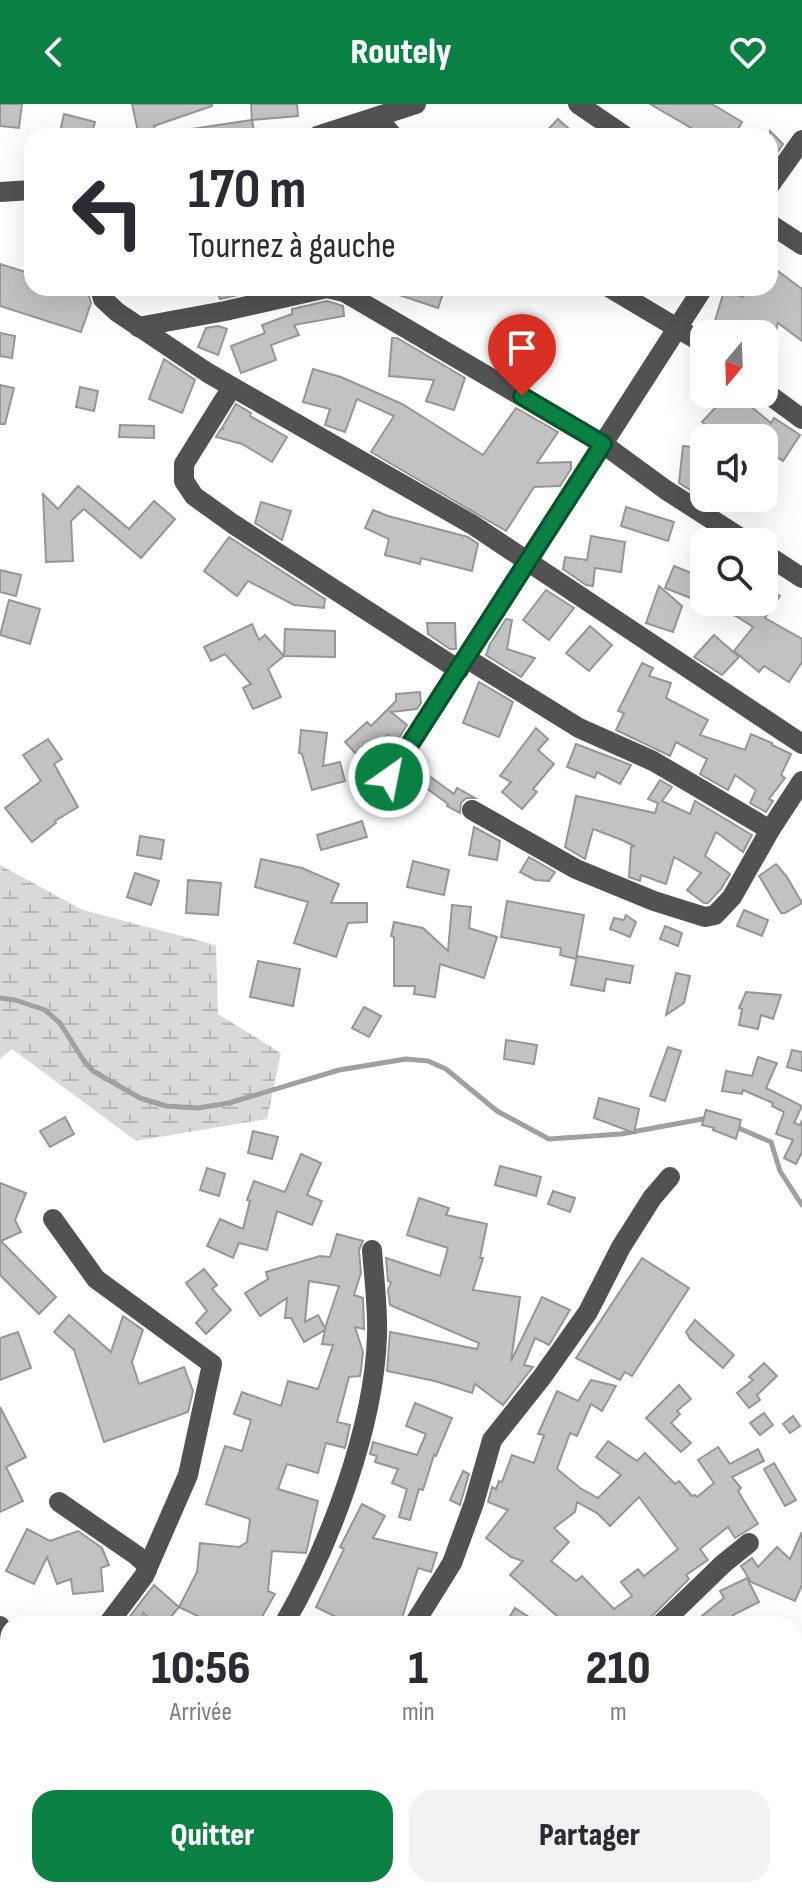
<!DOCTYPE html>
<html lang="fr">
<head>
<meta charset="utf-8">
<style>
	body { margin:0; font-family:"Sofia Sans Condensed",sans-serif; background:#f2f2f3; color:#2b2b33; height:100vh; display:flex; flex-direction:column; font-size:30px; white-space:nowrap }
	* { box-sizing:border-box; margin:0 }
	p { font-size:26px; color:#7c7c81 }
	.icon { flex:none; width:44px; height:44px; fill:none; stroke:currentColor; stroke-width:2; stroke-linecap:round; stroke-linejoin:round }
	.map { position:relative; flex:1; overflow:hidden }
	.side { position:absolute; left:0px; top:1512px; width:802px; height:282px; display:flex; flex-direction:column; background:#fff; border-radius:24px 24px 0 0; box-shadow:0 8px 32px #0002 }
	.side>* { flex:none }
	.guide { position:absolute; left:24px; top:24px; width:754px; height:168px; border-radius:24px; box-shadow:0 8px 32px #0002; background:#fff; color:#2b2b33; overflow:hidden }
	.needle { width:52px; rotate:199deg }
	.fabs { position:absolute; left:690px; top:216px; display:grid; gap:16px }
	.fabs a { display:grid; place-items:center; width:88px; height:88px; border-radius:16px; background:#fff; box-shadow:0 8px 32px #0002; font-size:40px }
	.pin { position:absolute; display:grid; place-items:center; width:68px; height:68px; color:#fff; margin:-82px -34px; border-radius:50% 50% 50% 0; rotate:-45deg; box-shadow:0 0 8px #0007 }
	.pin .icon { rotate:45deg }
	.me { position:absolute; width:88px; margin:-44px; rotate:33deg; stroke-linejoin:round; filter:drop-shadow(0 0 6px #0008) }
	.turn { display:flex; align-items:center; gap:28px; height:168px; padding:0 32px; font-size:36px }
	.turn .icon { width:104px; height:104px; stroke-width:2.5 }
	.turn b { display:block; font-size:56px; line-height:68px }
	.eta { display:flex; justify-content:space-evenly; align-items:center; height:136px; text-align:center }
	.eta b { font-size:48px; font-weight:800; line-height:56px }
	.action { display:flex; gap:16px; margin-top:auto; padding:16px 32px }
	.action a { flex:1; height:92px; border-radius:24px; background:#0b8043; color:#fff; font-size:32px; font-weight:800; line-height:92px; text-align:center }
	.action a+a { background:#f2f2f3; color:#2b2b33 }
	header { display:flex; justify-content:space-between; align-items:center; height:104px; padding:0 32px; background:#0b8043; color:#fff; font-size:36px; font-weight:800 }
	.map>svg:first-child { display:block }
</style>
</head>
<body>
<header><svg class="icon" aria-label="back" viewBox="0 0 24 24"><path d="M15 5l-7 7 7 7"/></svg>Routely<svg class="icon" aria-label="heart" viewBox="0 0 24 24"><path d="M12 20l-8-8c-3-5 5-10 8-4 3-6 11-1 8 4z"/></svg></header>
<div class="map">
<svg width="802" height="1793" viewBox="0 0 802 1793">
	<defs>
		<pattern id="wetland-marsh" width="20" height="14" patternUnits="userSpaceOnUse" patternTransform="scale(2)"><rect width="20" height="14" fill="#d9d9d9"/><path d="M1 5h8M5 5V1M11 12h8M15 12V8" fill="none" stroke="#b8b8b8"/></pattern>
	</defs>
	<rect width="100%" height="100%" fill="#fff"/>
	<polygon fill="url(#wetland-marsh)" points="0,761 83,806 216,841 218,910 281,949 267,1015 136,1037 12,945 0,955"/>
	<g fill="none" stroke-linecap="round" stroke-linejoin="round">
		<g stroke="#a0a0a0" stroke-width="5">
			<polyline points="0,894 15,896 45,906 60,919 84,957 93,967 140,994 166,1002 198,1004 229,999 339,966 406,955 428,957 446,965 497,1007 549,1035 621,1030 708,1014"/>
			<polyline points="736,1023 771,1038 780,1067 802,1101"/>
		</g>
	</g>
	<g fill="#c2c2c2" stroke="#969696" stroke-width="2" fill-rule="evenodd">
		<polygon points="0,0 22,0 19,24 0,22"/>
		<polygon points="132,0 212,0 212,2 154,22 157,32 139,32"/>
		<polygon points="251,0 297,0 298,12 252,16"/>
		<polygon points="650,0 712,0 742,18 734,32 695,32 698,28"/>
		<polygon points="64,10 95,18 91,32 59,32"/>
		<polygon points="558,15 577,32 542,32"/>
		<polygon points="252,16 254,27 221,32 192,32 191,25"/>
		<polygon points="770,27 783,40 770,59"/>
		<polygon points="0,160 32,170 32,184 74,184 88,189 91,199 81,228 0,202"/>
		<polygon points="770,161 802,185 802,237 778,219 767,254 764,254 764,230 749,230 714,220 724,187 743,193 750,184 770,184"/>
		<polygon points="216,184 255,184 256,187 220,195"/>
		<polygon points="385,184 445,184 438,204 384,186"/>
		<polygon points="327,197 343,202 344,212 294,221 299,231 271,241 276,256 241,269 231,242 265,229 262,221 292,210 292,205"/>
		<polygon points="218,222 227,225 218,251 198,243 206,224"/>
		<polygon points="0,229 15,232 12,254 0,252"/>
		<polygon points="392,234 397,234 465,274 454,306 426,297 434,276 389,272"/>
		<polygon points="164,255 195,276 182,309 149,295"/>
		<polygon points="313,265 341,273 402,300 483,351 516,304 558,328 537,359 571,358 571,365 560,382 534,383 506,427 371,348 394,312 357,295 345,328 325,321 330,305 303,298"/>
		<polygon points="0,281 14,284 5,320 0,320"/>
		<polygon points="80,283 98,287 94,307 76,303"/>
		<polygon points="728,290 736,290 771,319 774,314 800,331 783,357 764,344 764,334 722,334 702,318"/>
		<polygon points="236,300 251,309 250,312 287,333 272,358 242,340 216,333 221,325 224,325 222,324"/>
		<polygon points="120,321 154,322 154,334 119,333"/>
		<polygon points="683,342 704,344 704,390 695,389 679,379"/>
		<polygon points="78,382 129,425 154,397 175,415 141,454 84,405 71,417 73,457 46,458 43,390 58,405"/>
		<polygon points="261,398 291,407 282,436 255,419"/>
		<polygon points="626,403 674,418 668,437 621,422"/>
		<polygon points="373,406 388,412 468,433 478,440 472,467 421,454 420,460 385,451 389,435 365,424"/>
		<polygon points="591,432 625,438 621,468 595,464 593,482 586,481 563,465 565,453 587,456"/>
		<polygon points="229,433 325,495 324,504 294,501 248,477 237,492 204,467"/>
		<polygon points="674,462 704,474 704,498 764,498 764,481 780,492 765,514 802,535 802,558 789,578 764,562 759,568 734,547 753,523 736,512 665,484"/>
		<polygon points="0,466 21,471 16,492 0,488"/>
		<polygon points="659,482 682,502 673,528 646,519"/>
		<polygon points="546,486 574,504 549,536 523,516"/>
		<polygon points="9,496 40,505 30,540 0,531"/>
		<polygon points="506,515 512,516 507,545 535,554 521,573 486,551 490,540"/>
		<polygon points="427,519 455,519 456,545 450,545 428,530"/>
		<polygon points="252,520 259,536 265,531 284,552 268,565 281,593 253,605 243,584 251,580 225,550 211,557 204,543"/>
		<polygon points="590,522 612,541 589,567 566,549"/>
		<polygon points="285,525 335,527 335,553 284,552"/>
		<polygon points="714,531 739,553 722,571 694,553"/>
		<polygon points="642,559 653,564 649,572 671,579 666,594 708,616 700,631 745,646 751,630 772,639 772,641 791,650 781,671 785,674 769,695 773,697 766,708 750,699 756,686 735,671 728,686 700,670 707,655 676,638 670,652 616,626 624,609 618,607"/>
		<polygon points="479,578 513,598 499,633 463,619"/>
		<polygon points="420,588 421,599 417,605 391,608 407,621 396,638 388,631 361,655 345,638 367,618 371,622 396,597 396,590"/>
		<polygon points="536,624 548,635 538,646 554,660 533,685 537,688 522,705 502,688 511,678 500,672"/>
		<polygon points="301,626 327,629 323,662 340,658 345,677 312,686 302,650 299,649"/>
		<polygon points="48,635 62,655 54,660 78,703 55,717 56,719 32,738 5,704 41,677 23,651"/>
		<polygon points="576,640 631,661 620,680 597,668 595,674 567,663"/>
		<polygon points="421,666 454,690 457,684 475,694 466,694 461,699 460,709 447,702 448,700 414,675"/>
		<polygon points="660,676 672,683 662,697 690,710 695,697 752,731 743,748 716,728 705,752 730,770 721,785 708,799 704,799 687,786 701,769 674,753 666,780 641,771 640,777 629,773 631,743 634,742 622,736 593,725 585,755 565,743 576,692 655,709 658,699 648,695"/>
		<polygon points="362,717 367,733 321,746 317,731"/>
		<polygon points="474,723 500,737 497,756 469,751"/>
		<polygon points="140,732 164,736 161,755 137,751"/>
		<polygon points="529,753 555,768 549,777 535,776 520,768"/>
		<polygon points="261,755 302,764 339,780 331,799 367,799 367,818 348,819 336,853 294,839 308,798 255,783"/>
		<polygon points="413,757 449,766 444,791 407,783"/>
		<polygon points="776,760 787,773 802,799 785,809 781,809 759,772"/>
		<polygon points="135,769 159,777 151,801 127,793"/>
		<polygon points="188,776 221,779 218,811 186,809"/>
		<polygon points="507,797 584,811 576,855 560,851 561,844 501,833"/>
		<polygon points="452,801 471,803 469,824 497,833 484,874 440,860 435,893 414,890 415,882 394,882 394,833 391,832 394,818 423,824 448,847"/>
		<polygon points="744,806 768,816 762,832 737,822"/>
		<polygon points="626,811 636,818 630,833 610,825 614,814 624,816"/>
		<polygon points="665,822 682,829 678,842 660,835"/>
		<polygon points="577,852 633,862 630,879 606,875 604,887 571,881"/>
		<polygon points="258,857 300,865 293,902 250,893"/>
		<polygon points="676,869 690,872 684,899 666,911"/>
		<polygon points="746,888 781,891 773,915 761,911 758,925 739,921 742,905 739,904"/>
		<polygon points="364,903 381,912 369,933 352,924"/>
		<polygon points="506,936 537,941 534,960 504,955"/>
		<polygon points="668,943 681,947 665,997 650,992"/>
		<polygon points="792,946 802,948 802,967 787,963"/>
		<polygon points="758,953 777,959 766,984 802,1002 794,1019 800,1021 802,1016 802,1048 796,1060 784,1054 793,1036 776,1030 784,1008 772,1002 773,999 743,986 742,990 722,987 726,967 752,972"/>
		<polygon points="599,994 639,1005 634,1029 594,1014"/>
		<polygon points="706,1006 741,1016 736,1035 713,1026 714,1024 702,1021"/>
		<polygon points="65,1013 74,1030 50,1043 40,1027"/>
		<polygon points="253,1027 278,1033 272,1055 248,1049"/>
		<polygon points="301,1050 321,1059 307,1091 322,1097 312,1121 277,1107 267,1146 239,1139 233,1154 207,1142 220,1115 243,1125 250,1097 247,1096 254,1077 285,1088"/>
		<polygon points="500,1062 541,1073 536,1092 495,1081"/>
		<polygon points="207,1064 225,1070 219,1092 200,1086"/>
		<polygon points="0,1079 26,1089 15,1116 21,1128 1,1137 56,1193 39,1210 0,1171"/>
		<polygon points="553,1087 575,1094 570,1108 548,1100"/>
		<polygon points="419,1094 449,1104 446,1111 487,1120 480,1154 483,1154 473,1186 520,1193 511,1257 542,1193 570,1206 549,1241 535,1234 524,1261 533,1263 503,1301 475,1280 472,1289 435,1277 387,1267 390,1228 477,1245 479,1239 390,1201 388,1186 391,1178 388,1177 386,1154 440,1172 448,1144 407,1131"/>
		<path d="M 337,1130 L 363,1137 L 359,1146 L 361,1169 L 354,1191 L 363,1194 L 364,1225 L 355,1223 L 363,1248 L 361,1266 L 360,1272 L 349,1273 L 337,1318 L 350,1321 L 345,1344 L 326,1339 L 318,1369 L 287,1360 L 278,1385 L 318,1397 L 306,1449 L 272,1447 L 268,1487 L 275,1490 L 258,1520 L 214,1520 L 179,1503 L 197,1468 L 200,1439 L 239,1443 L 247,1438 L 250,1415 L 206,1400 L 225,1342 L 242,1347 L 251,1316 L 234,1310 L 242,1288 L 281,1302 L 288,1277 L 318,1285 L 333,1241 L 322,1240 L 325,1226 L 304,1238 L 291,1214 L 285,1214 L 287,1194 L 260,1212 L 245,1189 L 268,1175 L 266,1168 L 320,1152 L 330,1153 ZM 309,1177 L 339,1182 L 325,1224 L 318,1211 L 305,1218 Z"/>
		<polygon points="642,1154 689,1184 632,1272 625,1268 620,1276 576,1254"/>
		<polygon points="204,1165 217,1181 212,1185 231,1206 206,1230 196,1219 207,1207 186,1179"/>
		<polygon points="69,1211 111,1248 123,1212 143,1226 132,1258 139,1280 184,1263 193,1287 188,1308 104,1338 74,1246 54,1228"/>
		<polygon points="695,1216 734,1251 723,1264 690,1235 686,1228"/>
		<polygon points="18,1228 31,1264 0,1276 0,1234"/>
		<polygon points="764,1259 777,1272 757,1291 760,1296 749,1304 737,1289 753,1276 749,1273"/>
		<path d="M 591,1276 L 616,1282 L 602,1307 L 591,1300 L 577,1332 L 570,1329 L 557,1365 L 580,1384 L 598,1394 L 621,1371 L 596,1353 L 608,1337 L 637,1357 L 645,1349 L 675,1380 L 679,1377 L 692,1392 L 695,1391 L 697,1393 L 714,1379 L 698,1356 L 718,1343 L 730,1360 L 758,1345 L 764,1357 L 732,1373 L 741,1384 L 738,1387 L 758,1420 L 735,1434 L 728,1423 L 700,1445 L 708,1456 L 686,1471 L 689,1475 L 644,1520 L 566,1520 L 510,1471 L 523,1457 L 511,1453 L 486,1434 L 508,1406 L 488,1398 L 492,1383 L 496,1385 L 499,1377 L 502,1378 L 512,1351 L 534,1359 L 544,1331 L 538,1330 L 557,1287 L 578,1297 ZM 639,1393 L 678,1445 L 644,1472 L 638,1465 L 621,1478 L 632,1492 L 614,1505 L 582,1472 L 576,1477 L 551,1457 L 569,1438 L 554,1424 L 575,1408 L 577,1398 L 597,1409 L 610,1422 Z"/>
		<polygon points="679,1281 691,1295 677,1307 680,1310 671,1319 691,1339 681,1348 646,1314"/>
		<polygon points="415,1299 452,1314 436,1352 434,1351 423,1386 419,1385 410,1416 399,1413 407,1385 392,1379 398,1365 375,1358 377,1352 370,1350 373,1338 417,1351 426,1330 406,1322"/>
		<polygon points="0,1303 26,1353 6,1363 23,1397 0,1408"/>
		<polygon points="764,1309 773,1321 760,1331 750,1319"/>
		<polygon points="793,1312 800,1322 790,1329 783,1320"/>
		<polygon points="774,1359 796,1396 785,1402 764,1365"/>
		<polygon points="463,1367 469,1370 460,1401 450,1396"/>
		<polygon points="362,1400 385,1412 373,1434 437,1449 431,1468 418,1464 400,1520 350,1520 316,1503 344,1445 340,1443"/>
		<polygon points="27,1425 50,1437 78,1427 102,1444 109,1461 101,1464 103,1487 73,1490 71,1475 57,1480 47,1453 34,1480 6,1467"/>
		<polygon points="802,1428 802,1481 795,1497 751,1478 741,1462 752,1454 758,1463 777,1443 790,1455"/>
		<polygon points="747,1474 759,1498 733,1511 740,1520 692,1520 724,1494 720,1487"/>
		<polygon points="154,1481 179,1503 165,1520 156,1520 143,1509 141,1520 124,1520"/>
		<polygon points="515,1504 540,1520 505,1520"/>
	</g>
	<g fill="none" stroke-linecap="round" stroke-linejoin="round">
		<g stroke="#525252" stroke-width="20">
			<polyline points="578,0 625,32"/>
			<polyline points="377,14 393,32"/>
			<polyline points="317,32 416,0"/>
			<polyline points="770,81 802,36"/>
			<polyline points="0,88 32,86"/>
			<polyline points="770,120 802,141"/>
			<polyline points="100,184 103,195 117,208 208,269 473,421 802,640"/>
			<polyline points="610,184 704,240"/>
			<polyline points="138,223 225,207 327,184 344,188 603,340 666,386 747,438"/>
			<polyline points="232,283 184,360 184,377 194,392 233,420 459,566"/>
			<polyline points="764,287 802,315"/>
			<polyline points="764,449 802,474"/>
			<polyline points="466,554 579,624 653,657 770,726"/>
			<polyline points="389,673 703,184"/>
			<polyline points="472,706 576,765 654,797 705,813 715,811 732,793 770,726 802,677"/>
			<polyline points="53,1115 96,1175 212,1260 188,1371 144,1472 108,1520"/>
			<polyline points="59,1398 136,1451 146,1460 147,1466"/>
			<path d="M 284,1520 C 330,1441 374,1324 377,1232 C 378,1203 374,1174 372,1146"/>
			<polyline points="414,1520 452,1459 474,1399 492,1336 542,1273 588,1208 621,1143 652,1094 670,1073"/>
			<polyline points="661,1520 723,1460 749,1439"/>
			<polyline points="0,1522 8,1538"/>
			<polyline points="0,1709 8,1711"/>
			<polyline points="212,1786 228,1793"/>
			<polyline points="695,1786 714,1793"/>
			<polyline points="304,1793 307,1786"/>
			<polyline points="473,1793 476,1786"/>
		</g>
	</g>
	<g fill="none" stroke-linecap="round" stroke-linejoin="round">
		<g stroke="#07532c" stroke-width="20">
			<polyline id="route" points="389,673 603,340 522,292"/>
		</g>
		<use href="#route" stroke="#0b8043" stroke-width="14"/>
	</g>
</svg>
<div class="fabs">
<a><svg class="needle" viewBox="-14 -14 28 28"><path d="M0-13l5 13h-10z" fill="#e53935"/><path d="M0 13l5-13h-10z" fill="#7c7c81"/></svg></a>
<a><svg class="icon" aria-label="sound" viewBox="0 0 24 24"><path d="M4 9h4l5-4v14l-5-4H4zM17 9q2 3 0 6"/></svg></a>
<a><svg class="icon" aria-label="search" viewBox="0 0 24 24"><circle cx="10" cy="10" r="6"/><path d="M15 15l6 6"/></svg></a>
</div>
<div class="pin" style="left:522px;top:292px;background:#d93025"><svg class="icon" aria-label="arrive" viewBox="0 0 24 24"><path d="M6 21V4h12l-3 4 3 4H6"/></svg></div>
<svg class="me" style="left:389px;top:673px" viewBox="-20 -20 40 40"><circle r="17" fill="#0b8043" stroke="#fff" stroke-width="3"/><path d="M0-11L8 9 0 5-8 9z" fill="#fff"/></svg>
<div class="guide">
<div class="turn"><svg class="icon" aria-label="left" viewBox="0 0 24 24"><path d="M17 20v-9H6M10 6l-5 5 5 5"/></svg><div><b>170 m</b>Tournez à gauche</div></div>
</div>
<section class="side">
<div class="eta">
<div><b>10:56</b><p>Arrivée</p></div>
<div><b>1</b><p>min</p></div>
<div><b>210</b><p>m</p></div>
</div>
<div class="action"><a>Quitter</a><a>Partager</a></div>
</section>
</div>
</body>
</html>
